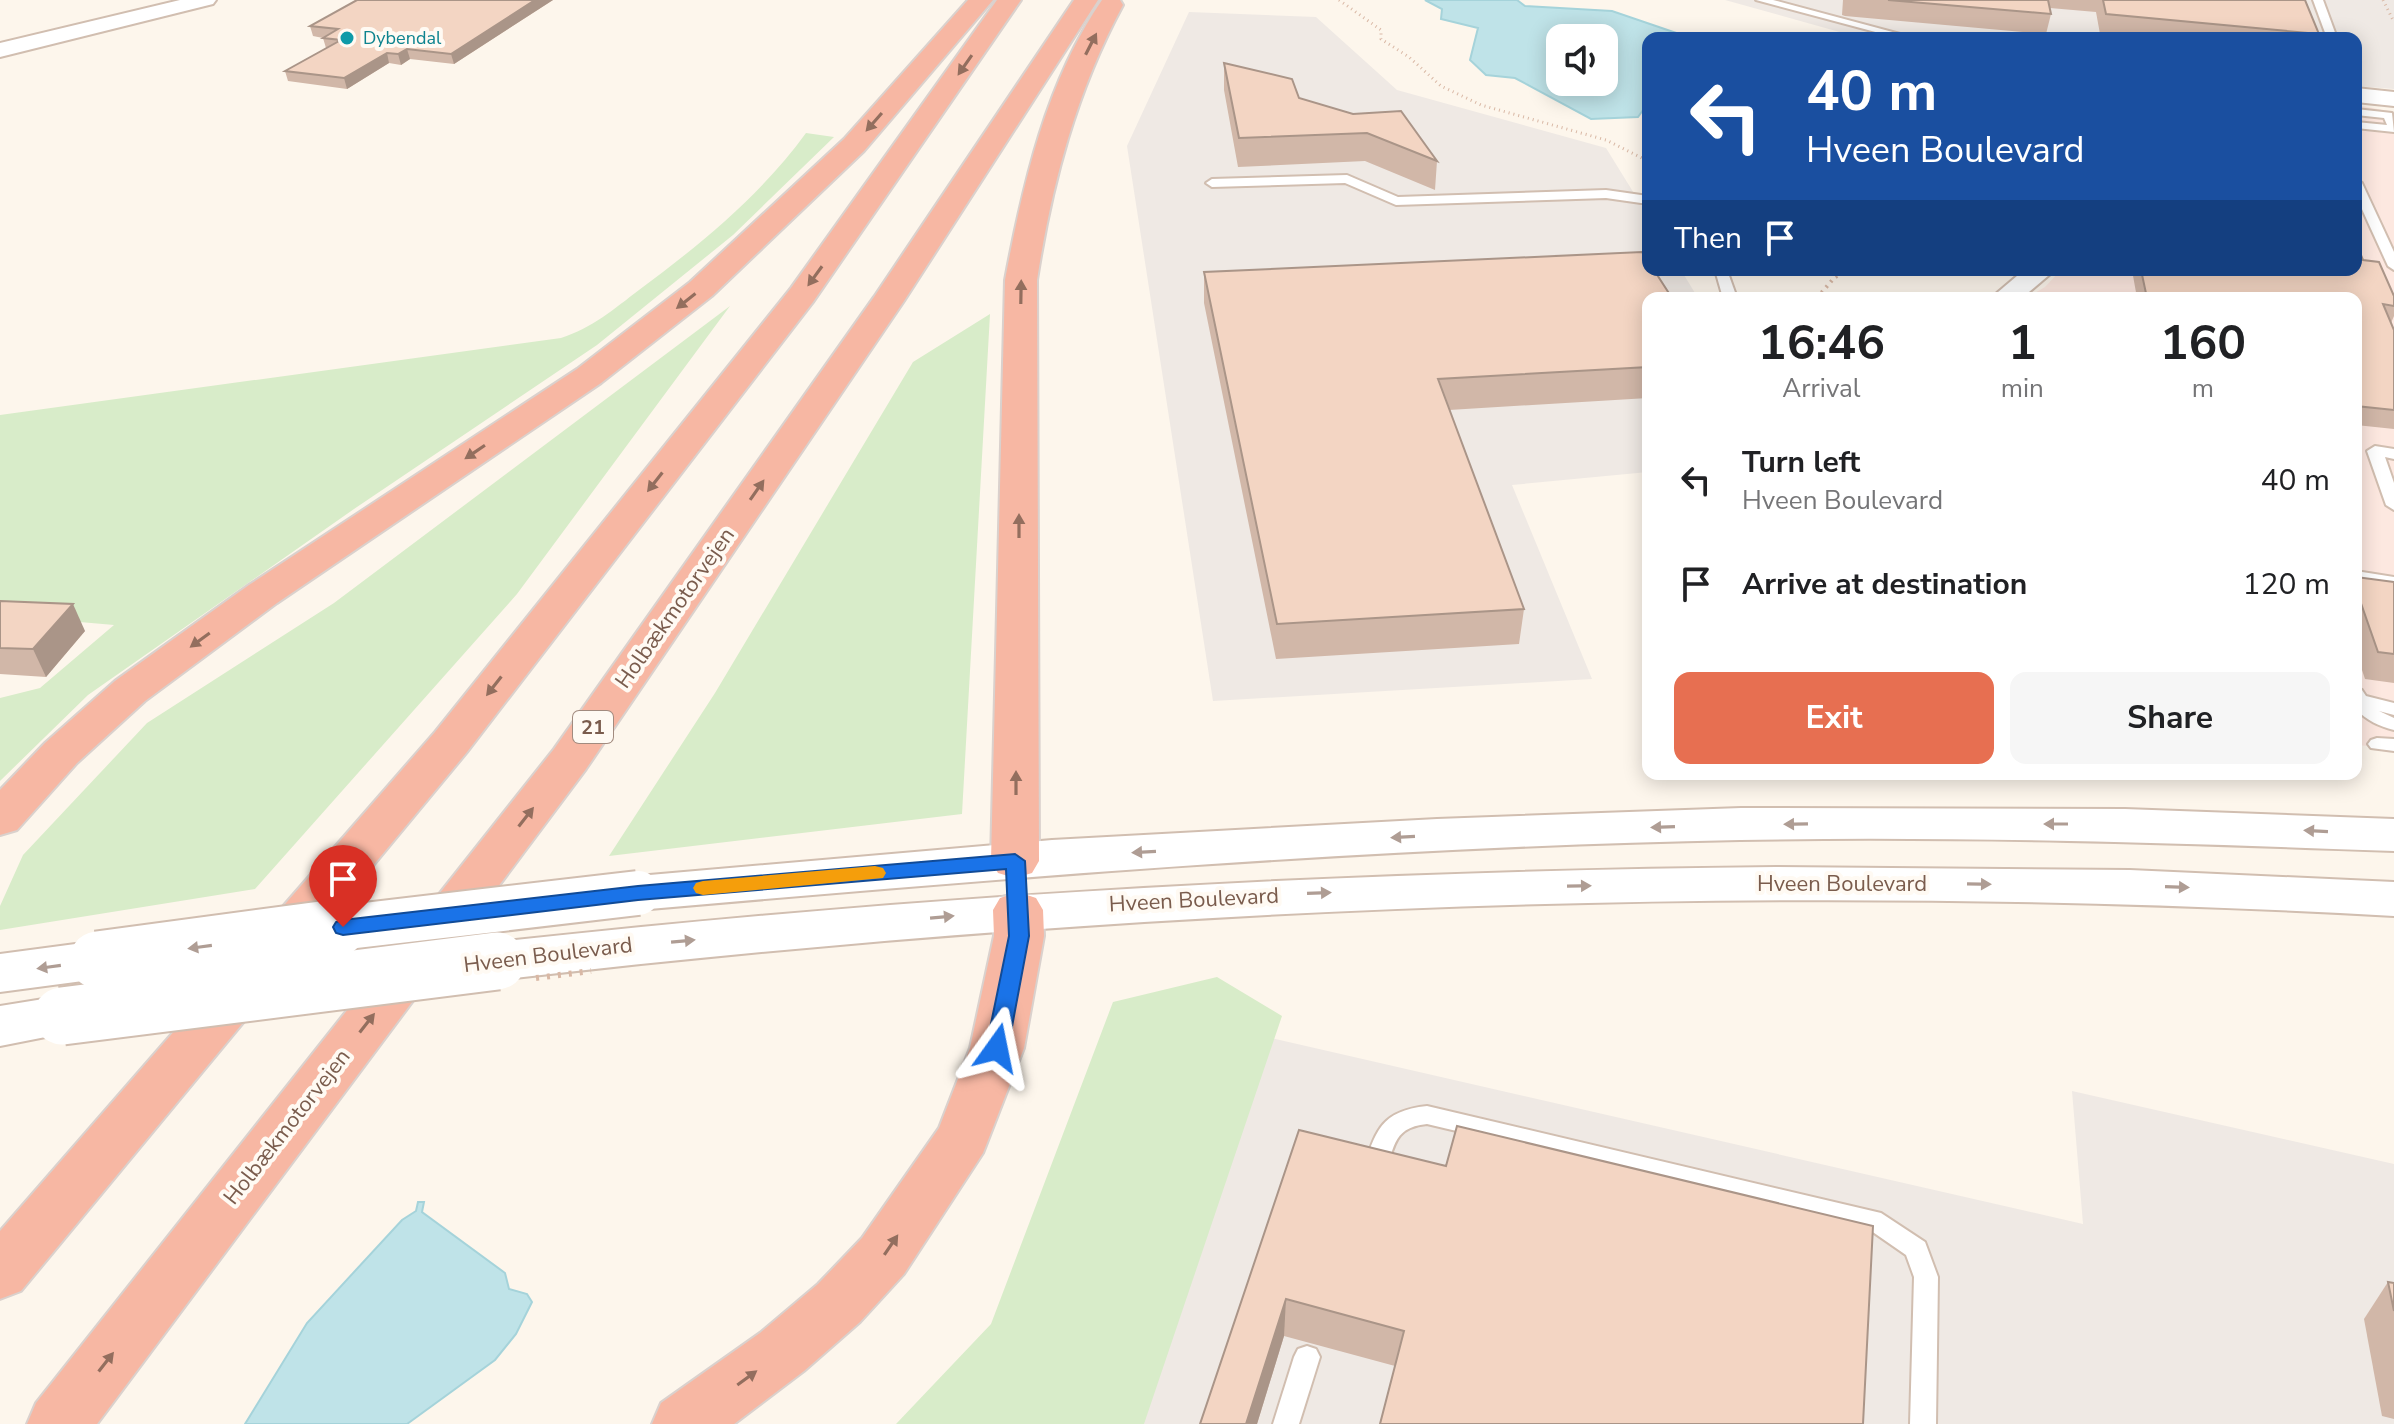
<!DOCTYPE html>
<html lang="en">
<head>
<meta charset="utf-8">
<style>
	body { margin:0; font-family:"Nunito Sans",sans-serif; background:#f6f6f6; color:#202124; height:100vh; display:flex; flex-direction:column; font-size:30px; white-space:nowrap }
	* { box-sizing:border-box; margin:0 }
	p { font-size:26px; color:#757577 }
	.icon { flex:none; width:44px; height:44px; fill:none; stroke:currentColor; stroke-width:2; stroke-linecap:round; stroke-linejoin:round }
	.map { position:relative; flex:1; overflow:hidden }
	.panel { position:absolute; left:1642px; top:292px; width:720px; height:488px; display:flex; flex-direction:column; background:#fff; border-radius:16px; box-shadow:0 4px 20px #0003 }
	.panel>* { flex:none }
	.hud { position:absolute; left:1642px; top:32px; width:720px; height:244px; border-radius:16px; box-shadow:0 4px 20px #0003; background:#1a4fa0; color:#fff; overflow:hidden }
	.fabs { position:absolute; left:1546px; top:24px; display:grid; gap:16px }
	.fabs a { display:grid; place-items:center; width:72px; height:72px; border-radius:16px; background:#fff; box-shadow:0 4px 20px #0003; font-size:40px }
	.pin { position:absolute; display:grid; place-items:center; width:68px; height:68px; color:#fff; margin:-82px -34px; border-radius:50% 50% 50% 0; rotate:-45deg; box-shadow:0 0 8px #0007 }
	.pin .icon { rotate:45deg }
	.me { position:absolute; width:88px; margin:-44px; rotate:12deg; stroke-linejoin:round; filter:drop-shadow(0 0 6px #0008) }
	.turn { display:flex; align-items:center; gap:28px; height:168px; padding:0 32px; font-size:36px }
	.turn .icon { width:104px; height:104px; stroke-width:2.5 }
	.turn b { display:block; font-size:56px; line-height:68px }
	.then { display:flex; align-items:center; height:76px; padding:0 32px; background:#0003; gap:16px; font-size:30px }
	.eta { display:flex; justify-content:space-evenly; align-items:center; height:136px; text-align:center }
	.eta b { font-size:48px; font-weight:700; line-height:56px }
	.action { display:flex; gap:16px; margin-top:auto; padding:16px 32px }
	.action a { flex:1; height:92px; border-radius:16px; background:#e76f51; color:#fff; font-size:32px; font-weight:700; line-height:92px; text-align:center }
	.action a+a { background:#f6f6f6; color:#202124 }
	ul { padding:0; list-style:none }
	li { display:flex; align-items:center; gap:24px; height:104px; padding:0 32px }
	li div { flex:1 }
	li b { display:block; font-size:30px }
	li em { font-style:normal }
	.map>svg:first-child { display:block }
</style>
</head>
<body>
<div class="map">
<svg width="2394" height="1424" viewBox="0 0 2394 1424">
	<rect width="100%" height="100%" fill="#fdf6ec"/>
	<polygon fill="#fde8e0" points="2356,105 2394,112 2394,748 2356,745 2356,298 2026,298 2045,287 2061,270 2356,270"/>
	<g fill="#efe9e4">
		<polygon points="1725,0 2394,0 2394,89 2356,86 2356,38 1861,38"/>
		<polygon points="1189,12 1316,17 1397,90 1606,148 1648,216 1648,270 1681,270 1698,298 1648,298 1648,472 1512,485 1592,679 1213,701 1127,146"/>
		<polygon points="1236,1030 2083,1224 2072,1091 2394,1164 2394,1424 1078,1424"/>
	</g>
	<g fill="#d8ecc9">
		<path d="M 806,133 L 834,137 L 733,235 L 597,345 L 354,509 L 88,695 L 0,781 L 0,698 L 40,688 L 114,625 L 0,615 L 0,415 L 561,338 C 592,328 614,309 639,290 C 701,244 761,195 806,133 Z"/>
		<polygon points="730,306 517,594 255,889 0,930 0,906 23,855 147,723 334,603"/>
		<polygon points="990,314 962,814 609,856 715,693 913,362"/>
		<polygon points="1217,977 1282,1016 1144,1424 896,1424 991,1324 1113,1002"/>
	</g>
	<g fill="#bfe3e8" stroke="#a5d3da" stroke-width="2" fill-rule="evenodd">
		<path d="M 1425,0 L 1517,0 L 1525,6 L 1612,11 L 1691,38 L 1648,38 L 1648,103 L 1638,117 L 1591,119 L 1515,78 L 1486,75 L 1470,60 L 1478,28 L 1441,19 L 1442,9 ZM 1560,38 L 1604,38 L 1604,82 L 1560,82 Z"/>
		<polygon points="418,1202 424,1202 422,1212 505,1273 509,1289 527,1294 532,1302 516,1334 495,1360 407,1424 245,1424 307,1323 402,1220 416,1211"/>
	</g>
	<g fill="none" stroke-linecap="round" stroke-linejoin="round">
		<g stroke="#d1beb0" stroke-width="4">
			<g id="service">
				<polygon points="1756,0 1773,0 1915,38 1898,38"/>
				<polygon points="2313,0 2323,0 2337,38 2327,38"/>
				<polygon points="2356,109 2392,113 2394,132 2356,128 2356,122 2387,125 2384,118 2356,115"/>
				<polygon points="1347,175 1398,197 1606,190 1648,196 1648,204 1606,198 1396,205 1345,183 1212,187 1206,183 1212,179"/>
				<polygon points="2356,179 2362,183 2394,252 2394,270 2388,266 2356,196"/>
				<polygon points="1715,270 1727,270 1737,298 1723,298"/>
				<polygon points="2375,446 2394,449 2394,459 2385,457 2394,483 2394,510 2386,505 2367,451"/>
				<polygon points="2356,571 2394,577 2394,587 2356,581"/>
				<path d="M 2356,688 L 2362,690 L 2366,696 L 2394,703 L 2394,715 L 2379,711 L 2394,718 L 2394,730 C 2379,726 2367,721 2356,709 Z"/>
				<polygon points="2377,738 2394,739 2394,751 2371,748 2368,744 2371,740"/>
				<path d="M 1427,1106 L 1881,1213 L 1925,1242 L 1938,1277 L 1936,1424 L 1910,1424 L 1914,1277 L 1906,1255 L 1867,1228 L 1427,1124 C 1389,1128 1396,1151 1382,1179 L 1374,1181 L 1366,1179 L 1362,1172 C 1376,1131 1380,1111 1427,1106 Z"/>
				<polygon points="1307,1346 1316,1349 1320,1357 1299,1424 1273,1424 1294,1357 1298,1349"/>
			</g>
		</g>
		<g stroke="#d1beb0" stroke-width="4">
			<g id="minor">
				<polygon points="180,0 216,0 213,4 0,57 0,43"/>
				<polygon points="2356,88 2394,92 2394,106 2356,102"/>
				<polygon points="2024,270 2055,270 2022,298 1991,298"/>
			</g>
		</g>
		<g stroke="#d1beb0" stroke-width="4">
			<g id="tertiary">
				<path d="M 1741,808 L 2125,809 L 2394,819 L 2394,851 C 2176,843 1958,836 1740,840 C 1372,847 1005,878 638,910 L 621,905 L 613,893 L 621,881 L 638,876 L 1052,840 L 1437,819 Z"/>
				<path d="M 1776,867 L 2130,870 L 2394,882 L 2394,916 C 1762,880 1126,907 497,980 L 479,974 L 472,961 L 479,948 L 497,942 C 922,895 1348,871 1776,867 Z"/>
				<polygon points="98,941 116,947 123,960 116,973 98,979 0,992 0,954"/>
				<polygon points="62,996 81,1002 88,1016 81,1030 0,1046 0,1006"/>
			</g>
		</g>
		<g stroke="#dad1cd" stroke-width="4">
			<g id="motorway">
				<polygon points="968,0 993,0 864,151 712,296 601,383 277,603 145,701 77,763 17,830 0,835 0,790 45,743 115,681 249,585 577,369 690,282 844,139"/>
				<polygon points="997,0 1021,0 813,302 467,752 21,1291 0,1299 0,1231 435,732 791,288"/>
				<polygon points="1074,0 1098,0 904,301 586,769 97,1424 27,1424 36,1403 554,749 874,297"/>
				<path d="M 1102,0 L 1120,0 L 1123,5 C 1076,92 1052,183 1037,280 L 1039,861 L 1032,873 L 1015,878 L 998,873 L 991,861 L 1005,280 C 1023,184 1046,82 1102,0 Z"/>
				<polygon points="1018,892 1036,898 1043,910 1044,936 1024,1048 983,1153 904,1274 860,1322 804,1371 734,1424 652,1424 661,1403 760,1333 818,1284 862,1238 939,1128 970,1048 994,936 993,910 1000,898"/>
			</g>
		</g>
		<g stroke="#d9b8a5" stroke-width="3" stroke-dasharray="1 4" stroke-linecap="butt">
			<polyline points="1339,0 1381,30 1381,39 1409,57 1441,86 1481,105 1606,140 1648,161"/>
			<polyline points="2383,0 2394,22"/>
		</g>
		<polyline stroke="#d9b8a5" stroke-width="4" stroke-dasharray="2 5" stroke-linecap="butt" points="1817,298 1834,278 1846,270"/>
		<use href="#service" fill="#fff" fill-rule="evenodd"/>
		<use href="#minor" fill="#fff" fill-rule="evenodd"/>
		<use href="#tertiary" fill="#fff" fill-rule="evenodd"/>
		<use href="#motorway" fill="#f7b7a3" fill-rule="evenodd"/>
		<g stroke="#d1beb0" stroke-width="48" stroke-linecap="butt">
			<polyline id="tertiary-bridge-far1" points="322,930 638,893"/>
		</g>
		<g stroke="#d1beb0" stroke-width="61" stroke-linecap="butt">
			<g id="tertiary-bridge">
				<polyline points="98,960 337,928"/>
				<polyline points="62,1016 497,961"/>
			</g>
		</g>
		<polyline stroke="#d9b8a5" stroke-width="6" stroke-dasharray="3 8" stroke-linecap="butt" points="536,978 591,971"/>
		<use href="#tertiary-bridge-far1" stroke="#fff" stroke-width="44"/>
		<use href="#tertiary-bridge" stroke="#fff" stroke-width="57"/>
	</g>
	<g fill="#d1b7a8">
		<polygon points="357,0 553,0 454,64 410,59 401,65 389,63 347,89 288,81 285,71 326,48 323,38 313,36 310,26"/>
		<polygon points="1843,0 2305,0 2319,34 2317,38 2144,38 2100,34 2096,12 2050,8 2051,14 2046,34 1845,16 1842,15"/>
		<polygon points="1224,63 1437,161 1435,190 1365,161 1238,167 1224,90"/>
		<polygon points="2363,260 2394,296 2394,316 2391,323 2394,330 2394,429 2356,425 2356,298 2137,298 2132,270 2356,270"/>
		<polygon points="1204,272 1648,298 1648,398 1449,410 1524,609 1519,644 1276,659 1204,303"/>
		<polygon points="2356,577 2394,582 2394,683 2365,679 2356,652"/>
		<polygon points="0,601 85,631 46,677 0,674"/>
		<polygon points="1299,1130 1446,1166 1395,1366 1284,1336 1257,1424 1200,1424"/>
		<polygon points="2388,1282 2394,1283 2394,1419 2382,1416 2364,1319"/>
	</g>
	<g fill="#aa9588">
		<polygon points="535,0 553,0 454,64 451,54"/>
		<polygon points="407,49 410,59 401,65 398,54"/>
		<polygon points="387,53 389,63 347,89 344,78"/>
		<polygon points="73,604 85,631 46,677 33,649"/>
		<polygon points="1286,1299 1284,1336 1257,1424 1246,1424"/>
	</g>
	<g fill="#f3d5c3" stroke="#aa9588" stroke-width="2">
		<polygon points="357,0 535,0 451,54 407,49 398,54 387,53 344,78 285,71 341,40 323,38 338,29 310,26"/>
		<polygon points="1888,0 2048,0 2051,14"/>
		<polygon points="2103,0 2305,0 2319,34 2106,14"/>
		<polygon points="1224,63 1292,79 1299,98 1353,114 1401,111 1437,161 1367,133 1239,138"/>
		<polygon points="2356,243 2363,260 2379,262 2394,296 2394,306 2383,304 2394,330 2394,410 2356,406 2356,298 2147,298 2141,270 2356,270"/>
		<polygon points="1642,252 1648,261 1648,270 1654,270 1672,298 1648,298 1648,367 1438,379 1524,609 1277,624 1204,272"/>
		<polygon points="2356,577 2394,582 2394,654 2378,652 2356,589"/>
		<polygon points="0,601 73,604 33,649 0,648"/>
		<polygon points="1457,1126 1873,1226 1863,1424 1380,1424 1404,1331 1286,1299 1246,1424 1200,1424 1299,1130 1446,1166"/>
		<polygon points="2388,1282 2394,1283 2394,1311"/>
	</g>
	<defs><path id="oneway-solid" d="M-6-.8H1V-3.2L6.5 0L1 3.2V.8H-6Z" transform="scale(2)"/></defs>
	<g fill="#936e5e">
		<use href="#oneway-solid" transform="translate(1091 44) rotate(-63)"/>
		<use href="#oneway-solid" transform="translate(965 65) rotate(125)"/>
		<use href="#oneway-solid" transform="translate(874 122) rotate(131)"/>
		<use href="#oneway-solid" transform="translate(815 276) rotate(126)"/>
		<use href="#oneway-solid" transform="translate(1021 292) rotate(-89)"/>
		<use href="#oneway-solid" transform="translate(686 301) rotate(142)"/>
		<use href="#oneway-solid" transform="translate(475 452) rotate(146)"/>
		<use href="#oneway-solid" transform="translate(655 482) rotate(128)"/>
		<use href="#oneway-solid" transform="translate(757 490) rotate(-55)"/>
		<use href="#oneway-solid" transform="translate(1019 526) rotate(-90)"/>
		<use href="#oneway-solid" transform="translate(200 640) rotate(144)"/>
		<use href="#oneway-solid" transform="translate(494 686) rotate(128)"/>
		<use href="#oneway-solid" transform="translate(1016 783) rotate(-90)"/>
		<use href="#oneway-solid" transform="translate(526 817) rotate(-52)"/>
		<use href="#oneway-solid" transform="translate(367 1023) rotate(-52)"/>
		<use href="#oneway-solid" transform="translate(891 1245) rotate(-56)"/>
		<use href="#oneway-solid" transform="translate(106 1362) rotate(-52)"/>
		<use href="#oneway-solid" transform="translate(747 1378) rotate(-36)"/>
	</g>
	<g fill="#af9d94">
		<use href="#oneway-solid" transform="translate(1796 824) rotate(179)"/>
		<use href="#oneway-solid" transform="translate(2056 824) rotate(-180)"/>
		<use href="#oneway-solid" transform="translate(1663 827) rotate(178)"/>
		<use href="#oneway-solid" transform="translate(2316 831) rotate(-177)"/>
		<use href="#oneway-solid" transform="translate(1403 837) rotate(177)"/>
		<use href="#oneway-solid" transform="translate(1144 852) rotate(177)"/>
		<use href="#oneway-solid" transform="translate(1979 884) rotate(1)"/>
		<use href="#oneway-solid" transform="translate(1579 886) rotate(-1)"/>
		<use href="#oneway-solid" transform="translate(2177 887) rotate(2)"/>
		<use href="#oneway-solid" transform="translate(1319 893) rotate(-2)"/>
		<use href="#oneway-solid" transform="translate(942 917) rotate(-5)"/>
		<use href="#oneway-solid" transform="translate(683 941) rotate(-5)"/>
		<use href="#oneway-solid" transform="translate(200 947) rotate(172)"/>
		<use href="#oneway-solid" transform="translate(49 967) rotate(172)"/>
	</g>
	<polygon fill="#1a73e8" stroke="#114b97" stroke-width="2" points="1015,854 1025,861 1029,936 1008,1048 1005,1054 997,1057 989,1054 986,1048 1009,936 1006,869 638,900 343,935 336,933 333,927 336,922 343,920 638,886"/>
	<polygon fill="#f59e0b" points="875,866 883,868 886,873 883,878 703,895 696,893 693,888 696,883 703,881"/>
	<circle fill="#0f9aa8" stroke="#fffaf3" stroke-width="3" cx="347" cy="38" r="8"/>
	<g text-anchor="middle" dominant-baseline="central" stroke-width="8" stroke-linejoin="round" paint-order="stroke">
		<g font-size="18" fill="#0d838f" stroke="#fffaf3" text-anchor="start">
			<text x="363" y="38">Dybendal</text>
		</g>
		<rect fill="#fffaf3" stroke="#a28b7f" stroke-width="2" x="573" y="711" width="40" height="32" rx="6"/>
		<g font-size="20" font-weight="bold" fill="#7a5c4d">
			<text x="593" y="727">21</text>
		</g>
		<g font-size="22" fill="#7a5c4d" stroke="#fffaf3">
			<text transform="translate(675 608) rotate(-55)">Holbækmotorvejen</text>
			<text x="1842" y="884">Hveen Boulevard</text>
			<text transform="translate(1194 900) rotate(-3)">Hveen Boulevard</text>
			<text transform="translate(548 955) rotate(-7)">Hveen Boulevard</text>
			<text transform="translate(287 1127) rotate(-52)">Holbækmotorvejen</text>
		</g>
	</g>
</svg>
<div class="fabs">
<a><svg class="icon" aria-label="sound" viewBox="0 0 24 24"><path d="M4 9h4l5-4v14l-5-4H4zM17 9q2 3 0 6"/></svg></a>
</div>
<div class="pin" style="left:343px;top:927px;background:#d93025"><svg class="icon" aria-label="arrive" viewBox="0 0 24 24"><path d="M6 21V4h12l-3 4 3 4H6"/></svg></div>
<svg class="me" style="left:997px;top:1048px" viewBox="-20 -20 40 40"><path d="M0-17L14 15 0 8-14 15z" fill="#1a73e8" stroke="#fff" stroke-width="4"/></svg>
<div class="hud">
<div class="turn"><svg class="icon" aria-label="left" viewBox="0 0 24 24"><path d="M17 20v-9H6M10 6l-5 5 5 5"/></svg><div><b>40 m</b>Hveen Boulevard</div></div>
<div class="then">Then<svg class="icon" aria-label="arrive" viewBox="0 0 24 24"><path d="M6 21V4h12l-3 4 3 4H6"/></svg></div>
</div>
<section class="panel">
<div class="eta">
<div><b>16:46</b><p>Arrival</p></div>
<div><b>1</b><p>min</p></div>
<div><b>160</b><p>m</p></div>
</div>
<ul>
<li><svg class="icon" aria-label="left" viewBox="0 0 24 24"><path d="M17 20v-9H6M10 6l-5 5 5 5"/></svg><div><b>Turn left</b><p>Hveen Boulevard</p></div><em>40 m</em></li>
<li><svg class="icon" aria-label="arrive" viewBox="0 0 24 24"><path d="M6 21V4h12l-3 4 3 4H6"/></svg><div><b>Arrive at destination</b></div><em>120 m</em></li>
</ul>
<div class="action"><a>Exit</a><a>Share</a></div>
</section>
</div>
</body>
</html>
